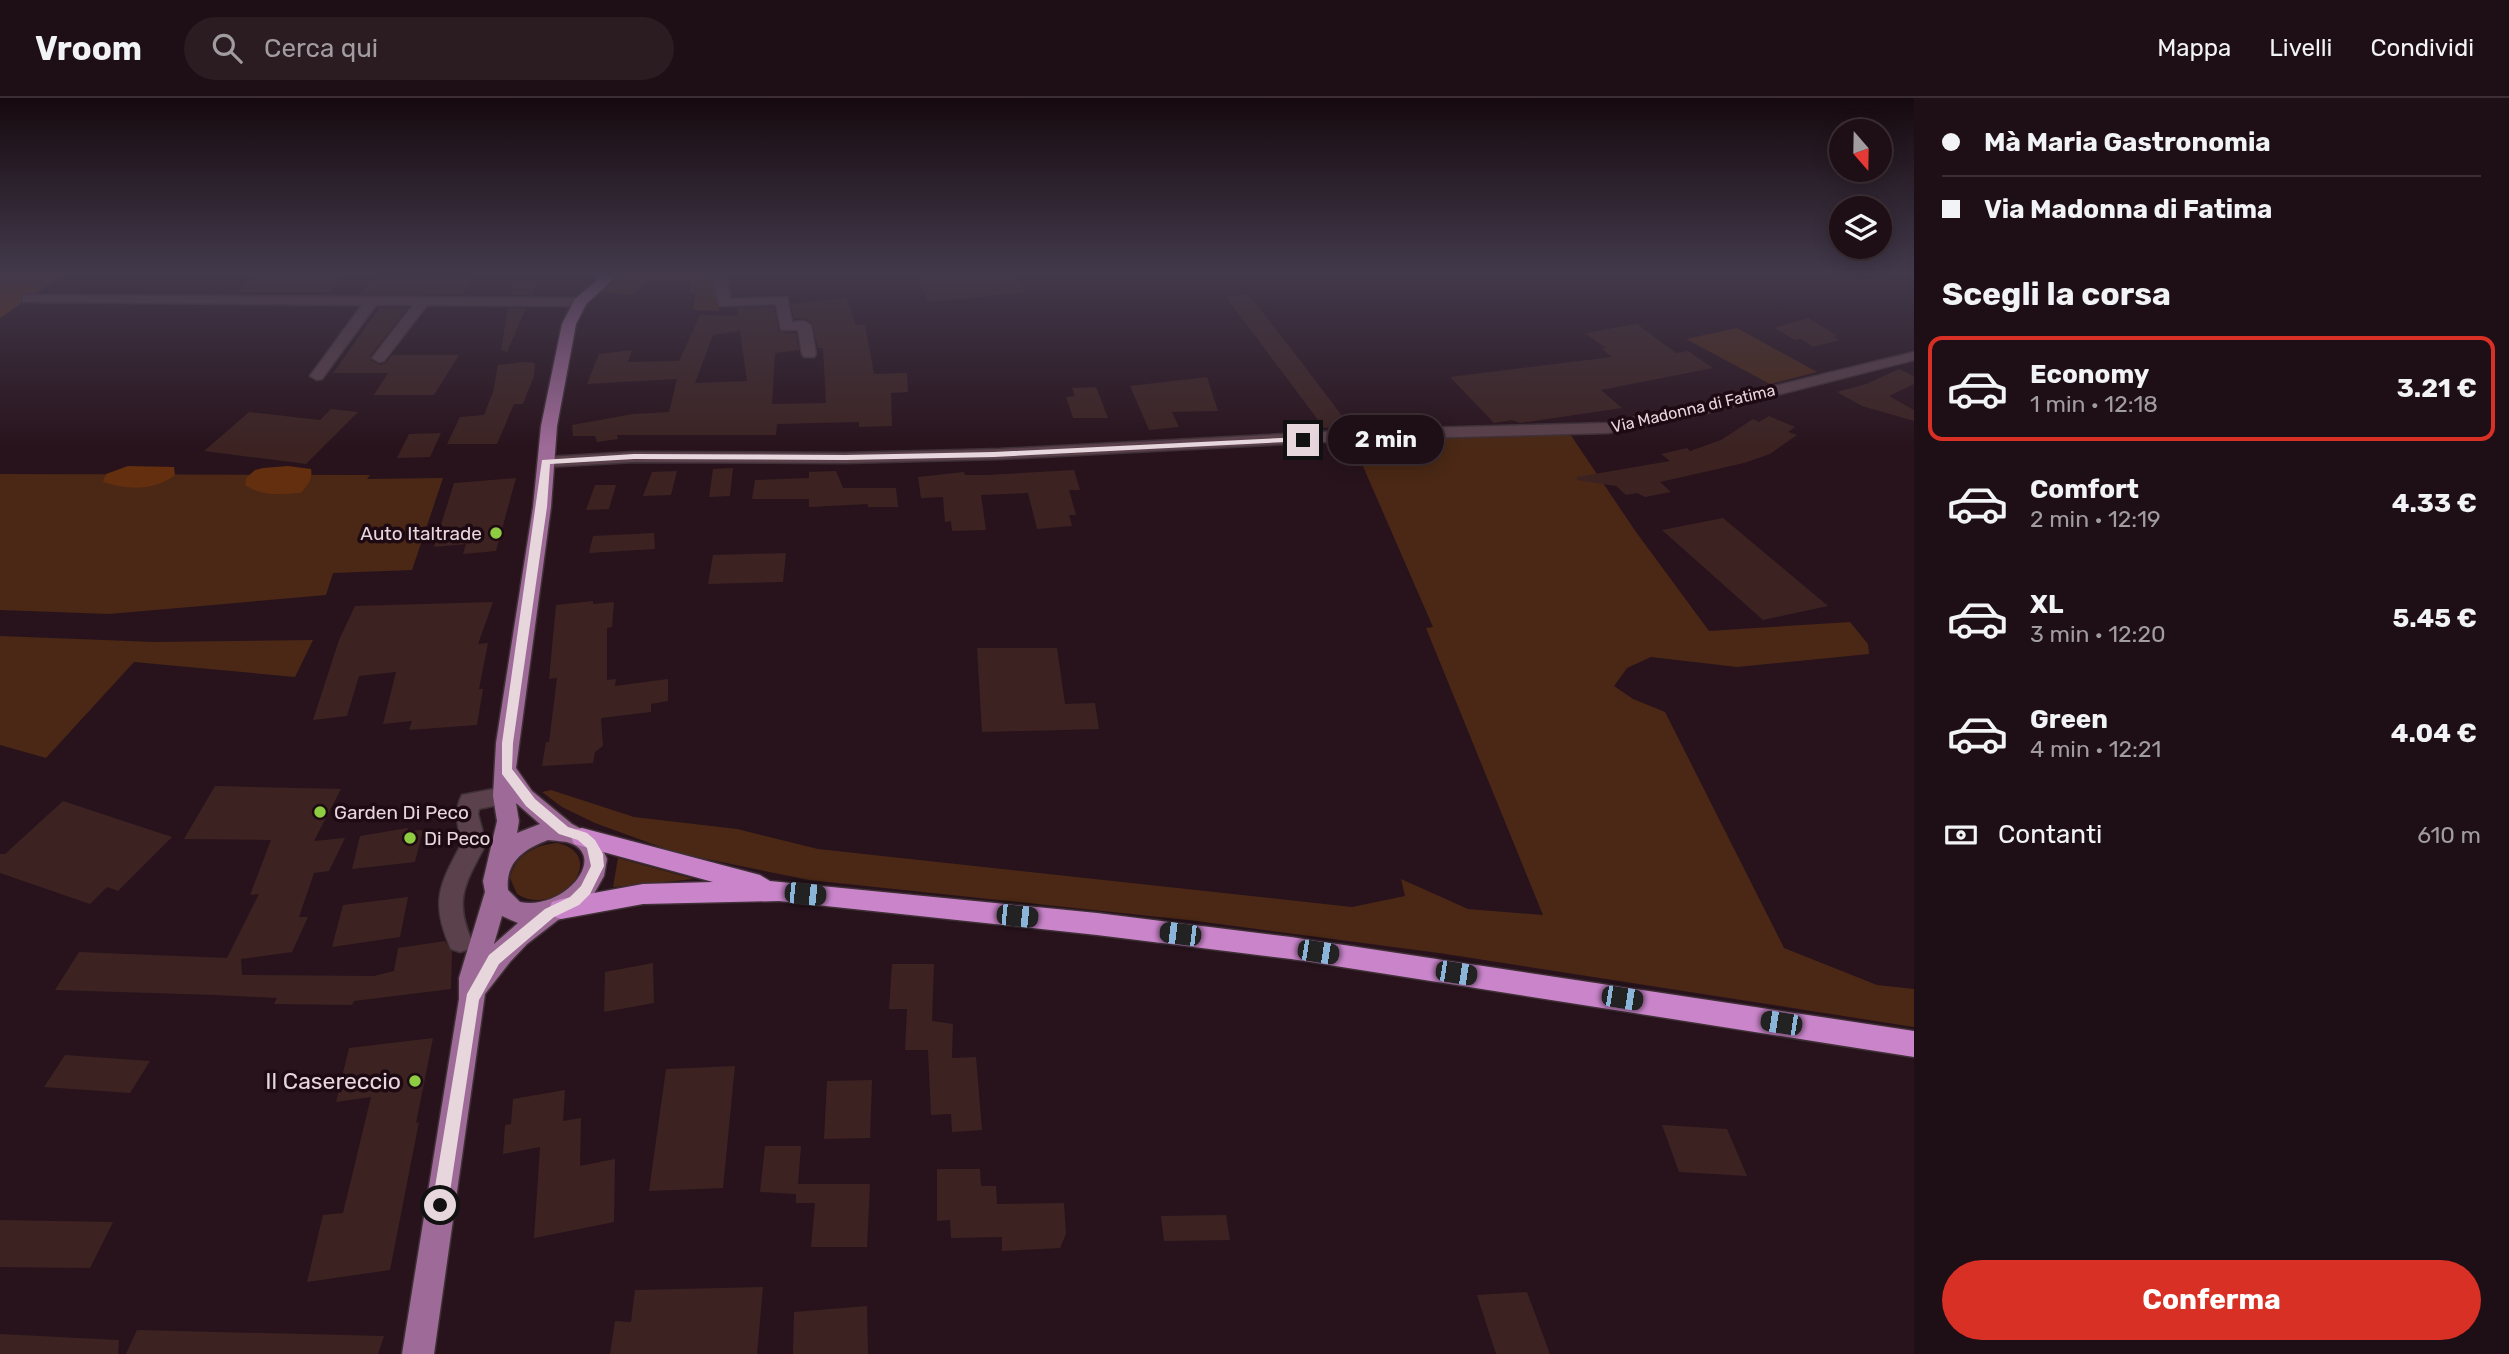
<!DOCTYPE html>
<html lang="it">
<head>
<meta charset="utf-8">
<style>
  body { margin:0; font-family:Rubik,sans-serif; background:#2b1c22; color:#f1f3f6; height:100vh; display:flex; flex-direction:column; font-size:26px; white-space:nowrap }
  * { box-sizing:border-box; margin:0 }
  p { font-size:23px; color:#a19ca0 }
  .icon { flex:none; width:38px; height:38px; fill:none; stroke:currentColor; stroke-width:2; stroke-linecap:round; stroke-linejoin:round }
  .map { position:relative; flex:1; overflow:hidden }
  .sheet { display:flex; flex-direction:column; background:#1e0e15; width:595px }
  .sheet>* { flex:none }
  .guide { display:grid; align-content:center; height:154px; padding:0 28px; background:#1e0e15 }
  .needle { width:46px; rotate:160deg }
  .tools { position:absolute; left:1829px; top:21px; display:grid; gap:14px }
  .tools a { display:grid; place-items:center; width:63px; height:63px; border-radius:50%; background:#1e0e15; box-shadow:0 4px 18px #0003,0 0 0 2px #3c2e34; font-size:35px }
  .end { position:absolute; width:32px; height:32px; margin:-16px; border:9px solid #e7d7dc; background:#111; box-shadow:0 0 0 4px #111 }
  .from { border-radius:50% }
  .bubble { position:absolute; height:49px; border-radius:24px; background:#1e0e15; box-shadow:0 4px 18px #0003,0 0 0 2px #3c2e34; font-size:23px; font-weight:700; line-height:49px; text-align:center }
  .car { position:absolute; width:21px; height:42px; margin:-21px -10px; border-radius:9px; box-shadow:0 0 5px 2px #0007; background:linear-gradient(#222 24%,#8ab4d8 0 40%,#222 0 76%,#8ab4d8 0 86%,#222 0) }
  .guide b { display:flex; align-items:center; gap:24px; height:66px; font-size:26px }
  .guide b+b { border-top:2px solid #3c2e34 }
  .guide i { width:18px; height:18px; background:#f1f3f6 }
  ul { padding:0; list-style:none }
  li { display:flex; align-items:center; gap:21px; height:105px; margin:0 14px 10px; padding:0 14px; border:4px solid transparent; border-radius:14px }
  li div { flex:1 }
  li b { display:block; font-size:26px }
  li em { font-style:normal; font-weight:700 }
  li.current { border-color:#d93025 }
  li>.icon { width:63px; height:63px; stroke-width:1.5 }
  h2 { padding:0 28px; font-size:32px; line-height:84px }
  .pay { display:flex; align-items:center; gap:18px; height:77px; padding:0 28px; font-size:26px }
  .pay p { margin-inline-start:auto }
  .cta { display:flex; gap:14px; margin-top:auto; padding:14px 28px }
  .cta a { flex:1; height:80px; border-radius:42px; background:#d93025; color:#fff; font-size:28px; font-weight:700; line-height:80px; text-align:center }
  header { display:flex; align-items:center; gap:42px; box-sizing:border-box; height:98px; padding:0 35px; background:#1e0e15; border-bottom:2px solid #3c2e34 }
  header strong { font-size:33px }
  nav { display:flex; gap:38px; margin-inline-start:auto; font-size:24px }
  .search { width:490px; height:63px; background:#2b1c22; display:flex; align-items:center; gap:18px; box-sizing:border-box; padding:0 24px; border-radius:38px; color:#a19ca0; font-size:26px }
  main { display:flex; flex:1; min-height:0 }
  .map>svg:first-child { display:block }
</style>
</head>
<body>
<header>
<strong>Vroom</strong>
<div class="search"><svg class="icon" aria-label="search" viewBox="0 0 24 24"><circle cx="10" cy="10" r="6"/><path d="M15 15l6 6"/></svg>Cerca qui</div>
<nav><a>Mappa</a><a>Livelli</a><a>Condividi</a></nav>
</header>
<main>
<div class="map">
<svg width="1914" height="1256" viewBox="0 0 1914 1256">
  <rect width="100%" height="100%" fill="#28131c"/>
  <path fill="#4a2815" d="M626 175H717L719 213 693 212 696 195H690V183H649L632 197 601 194Z
    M1737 230 1817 274 1770 286 1686 241Z
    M1570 336 1636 434 1709 533 1850 524 1868 546 1869 556 1737 569 1651 559 1627 570 1614 588 1633 601 1665 614 1784 850 1877 887 1914 891V929L1439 855 1197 823 809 782 677 755 595 725 562 709 542 694 551 692 634 719 737 731 818 751 1352 809 1405 798 1401 781 1468 811 1543 817 1426 530 1433 529 1352 343Z
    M0 376 370 377 367 381 443 380 412 472 333 475 326 497 109 516 0 512Z
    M0 538 155 544 313 542 295 579 134 564 46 660 0 647Z
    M557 745C611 757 559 822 517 796L510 780C515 757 535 747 557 745Z
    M618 760 694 781 613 789Z"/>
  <path fill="#632f0f" d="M0 175H66L0 220Z
    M128 368 174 369 175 377C154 393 128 392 103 384L106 376Z
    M288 368 311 371C313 381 308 387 301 395 282 396 262 399 245 387L246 380 255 372 263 370Z"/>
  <path fill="#3c2322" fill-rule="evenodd" d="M255 175H345L329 194H237Z
    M916 175H1015L1025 194 928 204Z
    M373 180H473L463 196H360Z
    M513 185H537L532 197H511Z
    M1248 196 1299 261 1349 327 1324 330 1226 199Z
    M846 200 856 227H865L874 276 907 275 908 294 891 295 892 328 859 329V324L777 326 776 337H617L618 341 597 344 595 338H573L572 327 633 316 669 314 677 281 587 286 599 256 632 252 628 264 679 263 700 217 738 218 737 210 774 209 779 234 796 235 799 252 775 255 772 306 826 305 823 250H818L812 225 804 220 794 221 791 206ZM740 233 747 283 695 285 713 237Z
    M379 210H408L370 258 371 262 380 267 386 265 392 257H459L434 297H374L388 275H333Z
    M508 210H526L507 254 501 252Z
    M1808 220 1838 238 1834 239 1840 242 1813 249 1801 241 1795 242 1774 230Z
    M1637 226 1676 255 1688 253 1713 270 1601 292 1622 310 1520 325 1512 322 1494 325 1450 279 1612 259 1602 251 1606 250 1585 235Z
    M525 264 535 265 534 278 523 306H514L497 346H447L460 319 484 317 493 294 498 267Z
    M1899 271 1914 278V286L1889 298 1914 312V323L1862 308 1837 294 1866 286Z
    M1207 279 1218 313 1172 314 1179 329 1149 332 1130 288Z
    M1096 289 1108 320H1073L1066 299 1075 298 1072 290Z
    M331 311 358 314 306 366 204 353 249 314 320 322Z
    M1769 318 1795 329 1788 334 1797 337 1770 356 1744 365 1660 384 1671 394 1645 399 1637 395 1626 397 1616 388 1577 382V379L1670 363 1661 356 1687 350 1690 353 1721 342 1753 321 1759 324Z
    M441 335 430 359 397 360 409 336Z
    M733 370 730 398 709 399 713 371Z
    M1074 372 1080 392H1069L1076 417H1069L1072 428 1037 431 1028 395 981 397 986 432 952 433 951 423 945 424 943 399 921 400 918 379 964 374 965 377H987Z
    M677 373 671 397 643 398 652 374Z
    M836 373 843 390H896L898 409H868V406L809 409V401H752L755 382 809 380V374Z
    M516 380 496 453 463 456 466 446 434 449 454 385Z
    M595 387H616L609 411 586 412Z
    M1723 420 1828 508 1763 522 1662 432Z
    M654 435 655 451 589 455 593 438Z
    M786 455 783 484 708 486 713 457Z
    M593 503V506L614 504 612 529 607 530V582L616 581 615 588 668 581V603L651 606V614L601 620 603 648 595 654 593 665 542 668 546 644H549L557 580 549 581 556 507Z
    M493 504 478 546 488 545 479 591H483L477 627 409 632 412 623 383 626 396 574 359 578 347 618 313 622 339 542 355 508Z
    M977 550H1057L1065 606 1095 605 1099 631 982 634Z
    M215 688 341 691 314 743 345 740 329 773 314 775 299 819H308L292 854 241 861 242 877 374 878 394 873 398 850 445 843 452 854 451 891 354 903 352 907 274 906 277 900 216 897 55 892 79 854 227 860 259 796 250 797 271 742 184 741Z
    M63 703 172 739 118 793 107 789 90 806 0 775V756H5Z
    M408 730 407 733 423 732 415 764 352 771 360 738Z
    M408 799 400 839 332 849 343 807Z
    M653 865 654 905 604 914 605 874Z
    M892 866H934L932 923 953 926 952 960 976 959 982 1032 952 1034 951 1016 931 1017 928 952H905L907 911H889Z
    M433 940 416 1025 419 1024 390 1172 307 1184 323 1117 343 1115 371 999 336 1004 349 950Z
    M65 957 150 963 130 995 44 989Z
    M735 968 723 1090 649 1093 666 971Z
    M872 982 870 1040 824 1041 827 983Z
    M565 992 563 1023 581 1020 580 1068 615 1061 614 1124 534 1140 540 1049 503 1056 505 1027 511 1026 513 1001Z
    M1662 1027 1727 1031 1747 1078 1679 1074Z
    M765 1048H801L798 1086H870L867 1149H811L815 1105H796V1096L760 1094Z
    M937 1071H980L981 1088H996L997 1106 1064 1105 1066 1136 1060 1150 1002 1153V1139L951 1140 950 1122 937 1123Z
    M1226 1117 1230 1142 1164 1143 1161 1118Z
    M0 1122 113 1124 90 1170 0 1169Z
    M763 1189 757 1256H610L615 1223 631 1224 635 1192Z
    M1527 1194 1550 1256H1496L1477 1197Z
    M867 1208 868 1256H793L794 1214Z
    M137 1232 384 1238 378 1256H126Z
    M0 1236 119 1242 118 1256H0Z"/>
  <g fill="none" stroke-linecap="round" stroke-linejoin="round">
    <defs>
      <path id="minor" d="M713 175H727L730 201 787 199 792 224 804 223 811 227 816 256 814 259H804L802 256 798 232H781L776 206 719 208Z
        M28 197 580 200 587 204 580 208 427 207 384 263 379 264 372 260 413 207H376L322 281 317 282 310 278 362 207 23 204V198Z
        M1914 254V262L1702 316 1608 335 1379 341 1000 361 845 365 634 364 546 369 538 364 546 359 634 354 845 355 1000 351 1379 331 1608 325 1702 306Z
        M504 689 512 692 515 698 512 704 479 711 478 716 486 746C466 784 453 801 472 843L469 851 460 854 451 851C430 805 439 787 462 745 458 728 453 714 462 697Z"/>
      <path id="major" d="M606 175H620L586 206 576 226 557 328 551 409 516 670 532 693 572 726 598 740 607 761 604 778 591 801 575 815 558 822 527 846 510 864 485 896 434 1256H402L459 901V880L485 794 483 783 497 723 493 698 496 645 533 409 541 328 562 226 575 201ZM516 705 540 726 517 735 519 723ZM548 742C555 743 564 743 570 745 608 759 564 813 520 804L508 792C505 764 524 751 548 742ZM502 818 518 825 494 846Z"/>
      <path id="highway" d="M582 730 760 777 770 783 1097 815 1291 839 1914 933V959L1291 861 1097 837 779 803 643 806 561 821 552 818 549 811 552 804 561 801 643 786 713 784 574 746 571 739 574 732Z"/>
    </defs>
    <use href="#minor" stroke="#3f3036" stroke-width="3"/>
    <use href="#major" stroke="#3f3036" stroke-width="3"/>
    <use href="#highway" stroke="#3f3036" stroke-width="3"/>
    <use href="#minor" fill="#5b414b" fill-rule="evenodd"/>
    <use href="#major" fill="#9e6a97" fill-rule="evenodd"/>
    <use href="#highway" fill="#ca85ca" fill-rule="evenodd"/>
  </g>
  <linearGradient id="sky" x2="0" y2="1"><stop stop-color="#160a0f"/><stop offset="0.5" stop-color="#42394b"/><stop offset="1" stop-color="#42394b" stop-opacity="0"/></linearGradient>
  <rect width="1914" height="350" fill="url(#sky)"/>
  <path fill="#e7d7dc" d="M1303 339 1306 343 994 359 845 362 634 361 550 366 547 409 513 645 512 671 535 701 568 729 587 735 595 742 603 756 604 768 590 796 579 807 554 819 499 866 479 902 448 1107 445 1113 440 1115 434 1113 432 1107 467 896 489 857 545 811 570 799 581 788 591 768 587 750 578 742 559 736 526 708 502 676V645L542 362 634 356 845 357 994 354Z"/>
  <g fill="#8ecd42" stroke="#1e0a13" stroke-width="2.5">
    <circle cx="496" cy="435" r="7"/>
    <circle cx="320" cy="714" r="7"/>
    <circle cx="410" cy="740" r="7"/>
    <circle cx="415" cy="983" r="7"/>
  </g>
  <g text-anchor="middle" stroke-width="7" stroke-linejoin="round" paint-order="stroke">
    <g font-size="16" fill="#e7d7dc" stroke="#1e0a13">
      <text transform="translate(1693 310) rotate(-13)" y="6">Via Madonna di Fatima</text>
    </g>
    <g font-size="19" fill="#e7d7dc" stroke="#1e0a13" text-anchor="start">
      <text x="482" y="442" text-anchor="end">Auto Italtrade</text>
      <text x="334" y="721">Garden Di Peco</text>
      <text x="424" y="747">Di Peco</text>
    </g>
    <g font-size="23" fill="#e7d7dc" stroke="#1e0a13" text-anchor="end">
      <text x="401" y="991">Il Casereccio</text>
    </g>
  </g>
</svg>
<div class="tools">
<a><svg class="needle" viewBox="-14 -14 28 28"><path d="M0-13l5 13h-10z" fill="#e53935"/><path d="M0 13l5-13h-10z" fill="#a19ca0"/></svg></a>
<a><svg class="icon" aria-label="layers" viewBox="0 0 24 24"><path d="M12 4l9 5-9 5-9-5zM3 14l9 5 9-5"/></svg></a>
</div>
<i class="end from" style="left:440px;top:1107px"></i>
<i class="end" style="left:1303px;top:342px"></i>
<div class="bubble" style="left:1328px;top:317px;width:116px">2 min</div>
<i class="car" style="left:805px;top:796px;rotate:96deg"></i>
<i class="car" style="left:1017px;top:818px;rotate:96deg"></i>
<i class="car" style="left:1180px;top:836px;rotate:277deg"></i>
<i class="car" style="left:1318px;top:854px;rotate:99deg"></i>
<i class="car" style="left:1456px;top:875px;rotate:99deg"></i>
<i class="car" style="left:1622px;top:900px;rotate:99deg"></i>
<i class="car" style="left:1781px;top:925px;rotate:279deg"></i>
</div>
<section class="sheet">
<div class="guide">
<b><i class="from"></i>Mà Maria Gastronomia</b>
<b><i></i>Via Madonna di Fatima</b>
</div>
<h2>Scegli la corsa</h2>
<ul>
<li class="current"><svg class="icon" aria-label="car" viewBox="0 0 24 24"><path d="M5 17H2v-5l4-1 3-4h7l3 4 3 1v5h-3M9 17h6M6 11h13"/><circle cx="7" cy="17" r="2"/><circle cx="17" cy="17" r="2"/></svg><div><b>Economy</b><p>1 min · 12:18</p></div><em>3.21 €</em></li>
<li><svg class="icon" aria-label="car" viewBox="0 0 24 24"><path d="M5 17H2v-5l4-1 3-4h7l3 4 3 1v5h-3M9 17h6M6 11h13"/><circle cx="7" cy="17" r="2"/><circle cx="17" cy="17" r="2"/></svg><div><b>Comfort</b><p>2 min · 12:19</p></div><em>4.33 €</em></li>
<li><svg class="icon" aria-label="car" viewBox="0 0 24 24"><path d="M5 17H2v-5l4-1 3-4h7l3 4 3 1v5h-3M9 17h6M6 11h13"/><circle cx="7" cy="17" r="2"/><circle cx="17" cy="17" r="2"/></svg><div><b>XL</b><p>3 min · 12:20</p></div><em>5.45 €</em></li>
<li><svg class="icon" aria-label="car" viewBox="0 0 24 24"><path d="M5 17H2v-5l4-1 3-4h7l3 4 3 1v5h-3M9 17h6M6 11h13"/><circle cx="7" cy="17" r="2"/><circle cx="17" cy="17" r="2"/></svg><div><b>Green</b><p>4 min · 12:21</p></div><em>4.04 €</em></li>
</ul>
<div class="pay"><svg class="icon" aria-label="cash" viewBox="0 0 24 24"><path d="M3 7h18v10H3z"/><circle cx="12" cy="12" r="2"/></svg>Contanti<p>610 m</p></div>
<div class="cta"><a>Conferma</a></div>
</section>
</main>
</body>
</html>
